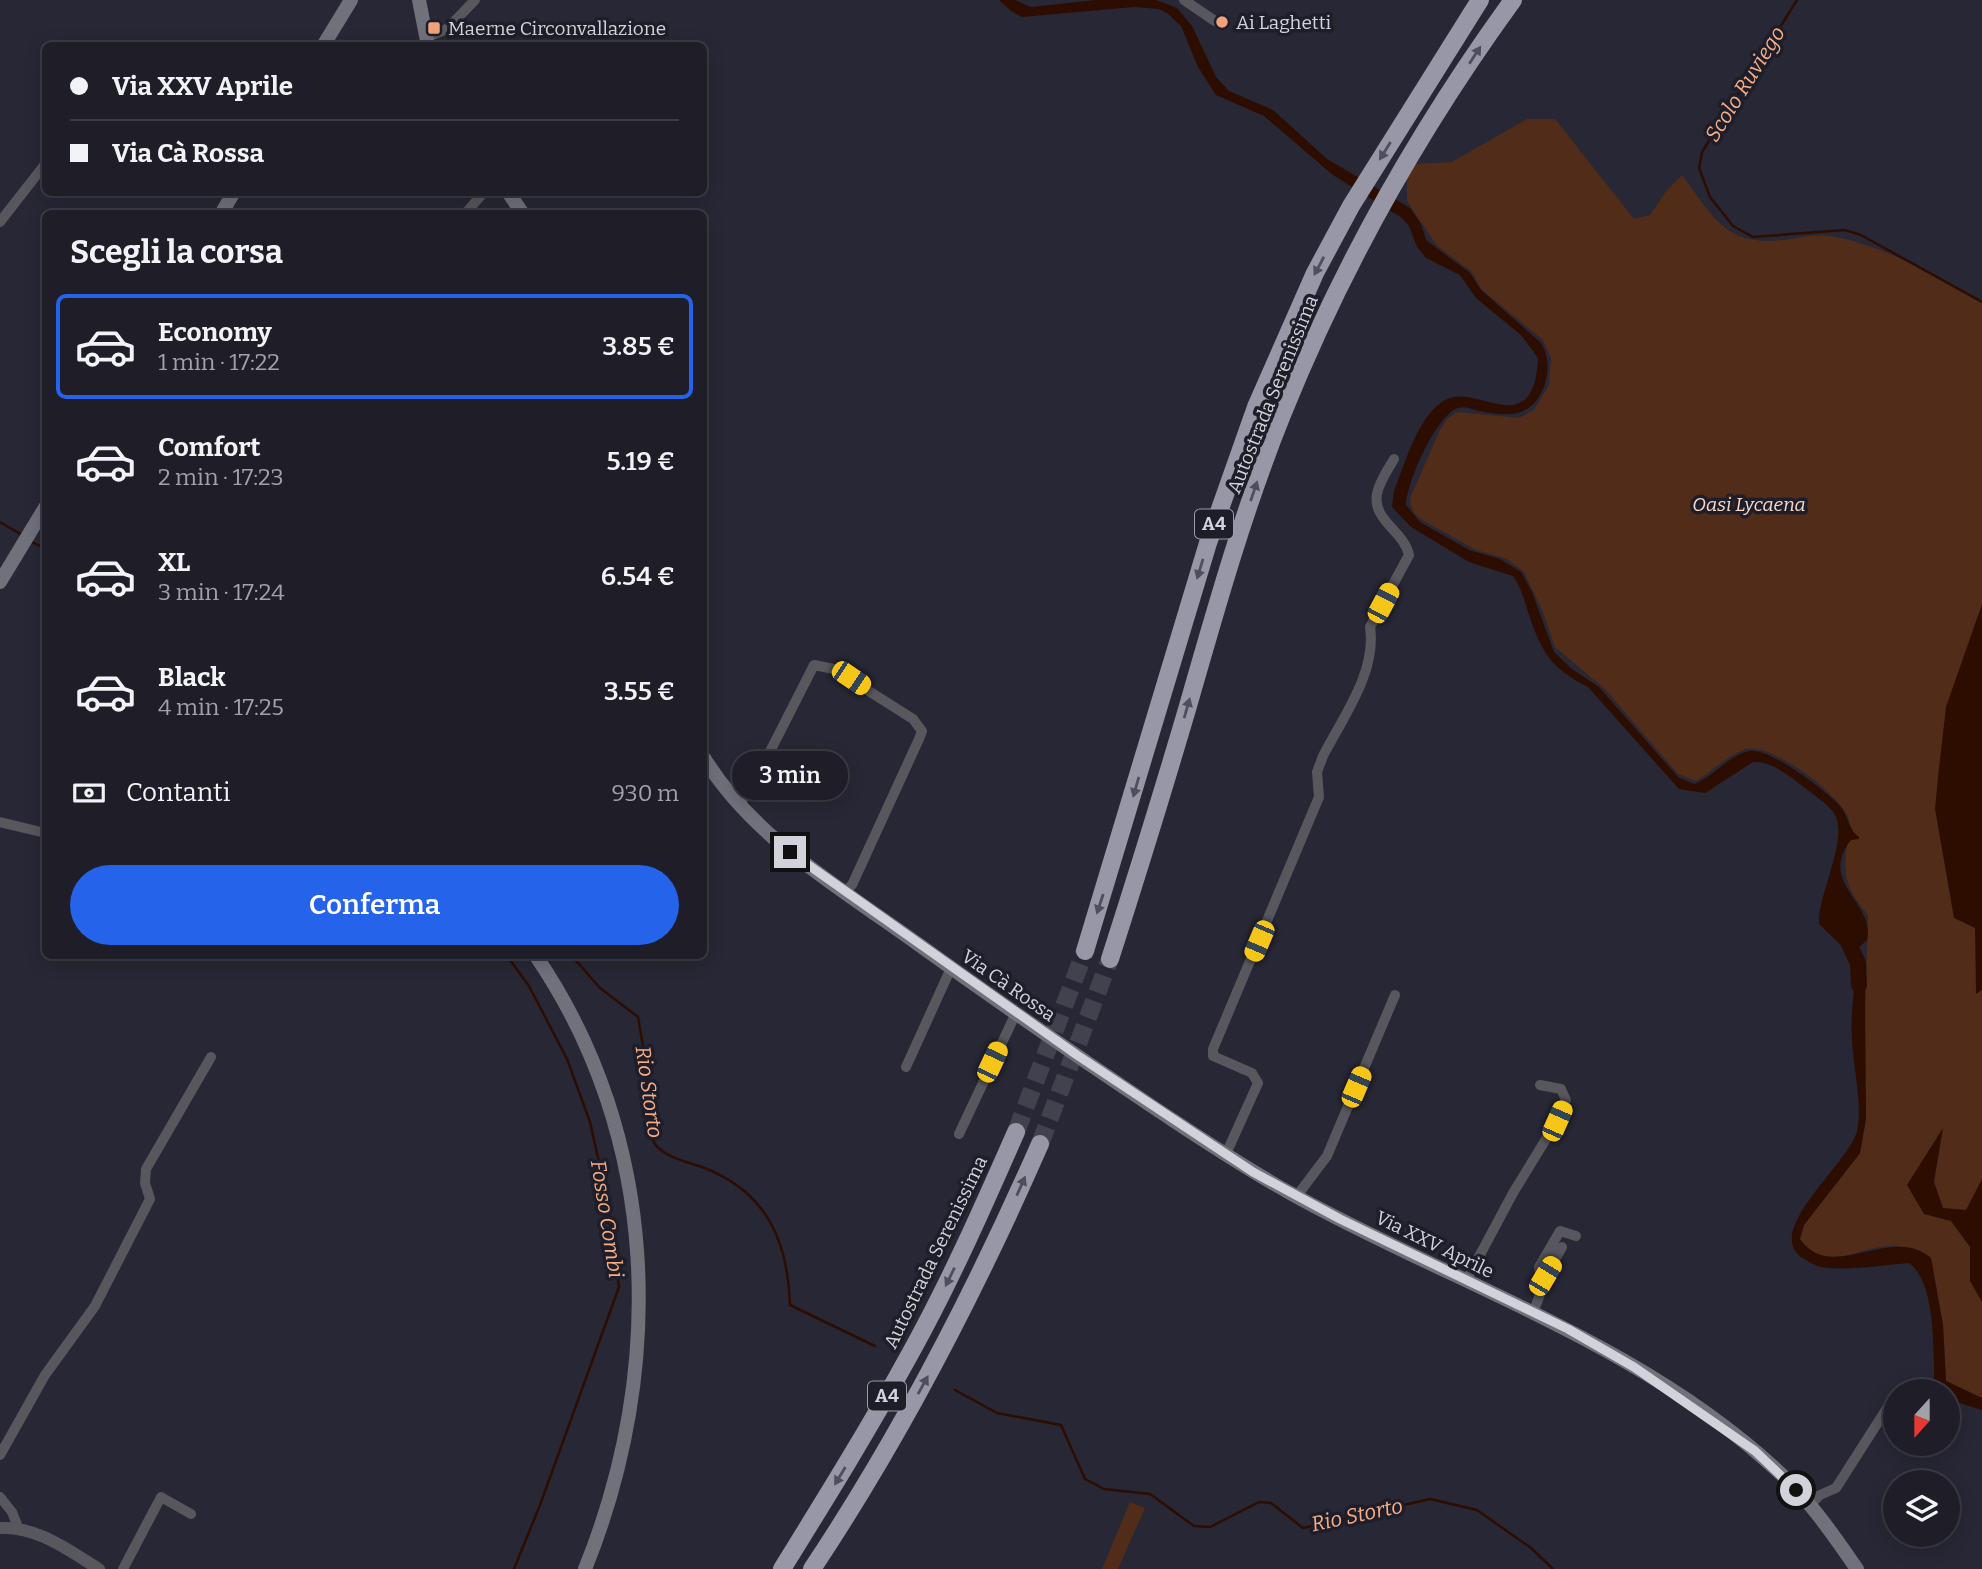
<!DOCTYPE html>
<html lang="it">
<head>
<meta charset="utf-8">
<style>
  body { margin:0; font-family:Bitter,serif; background:#262630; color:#f1f3f6; height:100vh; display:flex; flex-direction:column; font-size:26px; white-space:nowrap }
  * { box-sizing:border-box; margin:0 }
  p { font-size:23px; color:#a1a2a8 }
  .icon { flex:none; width:38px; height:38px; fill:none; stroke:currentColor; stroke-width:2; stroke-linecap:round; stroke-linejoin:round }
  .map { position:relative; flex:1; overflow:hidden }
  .sheet { position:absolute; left:42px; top:210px; width:665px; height:749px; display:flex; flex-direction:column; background:#1e1d28; border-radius:10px; box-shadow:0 4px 18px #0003,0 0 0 2px #3c3b45 }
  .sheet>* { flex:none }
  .banner { position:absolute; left:42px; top:42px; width:665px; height:154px; border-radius:10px; box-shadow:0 4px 18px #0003,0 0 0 2px #3c3b45; display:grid; align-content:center; height:154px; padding:0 28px; background:#1e1d28 }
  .needle { width:46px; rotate:201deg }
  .controls { position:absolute; left:1883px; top:1379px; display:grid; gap:14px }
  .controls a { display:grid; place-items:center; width:77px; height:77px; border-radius:50%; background:#1e1d28; box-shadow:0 4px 18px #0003,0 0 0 2px #3c3b45; font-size:35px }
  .end { position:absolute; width:32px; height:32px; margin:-16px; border:9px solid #d2d2db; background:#111; box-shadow:0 0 0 4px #111 }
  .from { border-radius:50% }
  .bubble { position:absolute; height:49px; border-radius:24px; background:#1e1d28; box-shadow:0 4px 18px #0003,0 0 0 2px #3c3b45; font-size:23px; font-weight:600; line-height:49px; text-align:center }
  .car { position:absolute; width:21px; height:42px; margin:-21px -10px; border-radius:9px; box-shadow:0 0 5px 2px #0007; background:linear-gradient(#f5c518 24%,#345 0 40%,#f5c518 0 76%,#345 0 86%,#f5c518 0) }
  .banner b { display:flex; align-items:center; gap:24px; height:66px; font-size:26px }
  .banner b+b { border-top:2px solid #3c3b45 }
  .banner i { width:18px; height:18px; background:#f1f3f6 }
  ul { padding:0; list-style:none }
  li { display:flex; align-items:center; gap:21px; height:105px; margin:0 14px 10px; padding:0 14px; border:4px solid transparent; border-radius:10px }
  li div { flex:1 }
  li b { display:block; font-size:26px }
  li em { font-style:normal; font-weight:600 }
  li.active { border-color:#2563eb }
  li>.icon { width:63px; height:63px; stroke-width:1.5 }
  h2 { padding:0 28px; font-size:32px; line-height:84px }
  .pay { display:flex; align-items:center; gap:18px; height:77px; padding:0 28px; font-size:26px }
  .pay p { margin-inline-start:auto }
  .cta { display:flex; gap:14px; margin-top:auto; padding:14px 28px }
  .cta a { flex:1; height:80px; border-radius:42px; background:#2563eb; color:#fff; font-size:28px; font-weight:600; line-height:80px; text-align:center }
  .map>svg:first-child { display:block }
</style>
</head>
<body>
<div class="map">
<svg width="1982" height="1569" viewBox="0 0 1982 1569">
  <rect width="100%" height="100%" fill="#282735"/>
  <path fill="#512d19" d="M1527 119H1555L1634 219 1650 215 1667 190 1682 175C1712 215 1725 247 1782 240 1796 239 1815 233 1830 236 1884 245 1935 275 1982 302V1398L1946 1381 1943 1325 1931 1258C1920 1254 1905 1246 1893 1246 1859 1245 1826 1276 1800 1239L1804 1225 1860 1153 1866 1119 1864 1058 1868 915C1848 891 1842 878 1847 846 1848 838 1851 828 1849 820 1843 796 1771 742 1746 749 1730 754 1711 772 1696 781L1678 774 1605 689 1555 647 1543 612 1524 572 1507 559 1476 550 1424 521C1414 515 1411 509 1410 498L1440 430 1448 418 1458 412 1519 418 1534 410 1549 385 1551 358 1543 340 1482 290 1471 271 1437 246 1407 201V177L1414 164 1452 162Z
    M1130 1502 1145 1508 1118 1569H1102Z"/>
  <path fill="#2d0d00" d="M999 0H1015L1031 7 1096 0H1156L1177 8 1192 26 1216 77 1229 91 1273 110 1327 159 1410 208 1421 224 1426 240 1470 273 1481 290 1541 343C1549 356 1549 370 1545 384 1533 418 1509 417 1479 411 1472 409 1464 406 1458 408 1436 415 1406 484 1406 505L1420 522 1469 550 1500 559 1521 572 1532 592 1554 652 1572 669 1599 687 1678 777 1694 784C1713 777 1729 755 1749 751 1771 748 1825 790 1840 806 1848 815 1849 831 1859 837V839L1851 840C1817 883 1876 903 1867 940L1859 947 1847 951 1819 924C1817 896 1850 838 1834 813 1826 802 1811 793 1801 785 1788 775 1771 761 1753 762L1705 793 1679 789 1588 687C1550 668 1541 651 1528 612 1524 599 1521 587 1513 576L1469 562 1411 527 1392 507 1394 491C1405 464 1419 412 1447 399 1478 384 1534 443 1538 358L1522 336 1476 298 1460 275 1426 258 1417 247 1409 226 1402 218 1333 175 1264 116 1216 95 1198 67 1181 26 1167 13 1159 9 1134 7 1022 17 1011 11Z
    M1982 604V990L1976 994 1975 928 1954 918 1935 809 1938 777 1946 707Z
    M1861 962 1865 989 1866 1119 1860 1153 1804 1225 1800 1239C1832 1285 1891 1223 1931 1258L1943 1325 1946 1381 1982 1398V1410L1950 1400 1948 1391 1935 1390C1932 1356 1938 1284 1909 1263 1883 1265 1855 1270 1829 1268 1820 1268 1812 1264 1804 1259 1760 1233 1849 1164 1857 1131 1863 1107 1853 1066 1852 1040 1850 1015 1855 990 1855 966Z
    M1943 1128 1934 1182 1943 1208 1966 1210 1982 1179V1302L1970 1281V1247L1951 1221 1924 1214 1907 1185Z"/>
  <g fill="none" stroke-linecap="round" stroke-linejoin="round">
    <path stroke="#2d0d00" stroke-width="2.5" d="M1797 0 1702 152 1699 168 1710 197 1733 226 1753 237 1845 230 1861 235 1982 302
      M0 522 22 535
      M30 541 46 549
      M507 956 529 986 567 1059 590 1122 605 1189 619 1287 540 1505 514 1569
      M572 956 600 988 638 1017C644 1051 650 1084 651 1118 651 1126 650 1137 655 1144 664 1157 687 1162 702 1167 766 1191 788 1240 790 1305L875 1346
      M955 1390 997 1413 1061 1425 1085 1479 1104 1489 1150 1494 1194 1526 1210 1527 1259 1502 1271 1503 1303 1528 1430 1499 1477 1510 1531 1548 1553 1569"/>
    <path stroke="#2d0d00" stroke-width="16" d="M1843 931 1858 963 1859 985"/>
    <path stroke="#42414e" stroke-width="18" stroke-dasharray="18 9" stroke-linecap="butt" d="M1016 1132 1085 951
      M1040 1144 1110 959"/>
    <path stroke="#58575e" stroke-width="10" d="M1184 0 1215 21
      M427 37 447 29 475 0
      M465 214 484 192
      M0 222 46 163
      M739 805 755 781 814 665 834 669 913 719 922 731 919 739 852 885 844 892
      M0 822 41 832 46 830
      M906 1067 951 968
      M959 1134 1016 1013
      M1226 1154 1258 1083 1252 1073 1213 1056V1049L1319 797 1317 772 1323 756C1343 717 1377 672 1370 627L1409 555C1404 531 1372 520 1377 494 1379 482 1388 469 1394 459
      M1296 1197 1327 1156 1395 995
      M1466 1281 1513 1193 1557 1121 1566 1100 1561 1089 1540 1085
      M1542 1283 1562 1247
      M1533 1313 1542 1289 1539 1267 1560 1231 1576 1236
      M0 1455 45 1375 95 1306 150 1199 145 1183 146 1169 211 1057
      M0 1497 12 1512 18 1527
      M1810 1505 1820 1495 1836 1488 1889 1405
      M123 1569 161 1497 191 1514"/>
    <path stroke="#58575e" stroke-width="12" d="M0 1528C37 1526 68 1550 99 1569"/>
    <path stroke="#71717c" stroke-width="14" d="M419 0 428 46
      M323 46 351 0
      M508 192 523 214
      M221 214 234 192
      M0 582 46 506
      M704 758C754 839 842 889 918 944 997 1001 1078 1057 1159 1111 1203 1140 1246 1169 1292 1194 1456 1285 1642 1343 1781 1474 1811 1502 1834 1536 1857 1569
      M536 956C660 1138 666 1369 585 1569"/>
    <path stroke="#9797a8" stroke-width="18" d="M1085 951 1208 543 1256 407 1315 273 1351 206 1480 0
      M1110 959C1137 875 1163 791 1188 706 1216 608 1244 509 1282 415 1341 268 1420 128 1513 0
      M782 1569C826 1498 870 1427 910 1354 950 1282 983 1207 1016 1132
      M812 1569C902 1434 975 1292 1040 1144"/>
  </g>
  <defs><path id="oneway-solid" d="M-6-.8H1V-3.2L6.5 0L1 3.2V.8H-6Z" transform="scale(1.75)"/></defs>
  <g fill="#4e4e5d">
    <use href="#oneway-solid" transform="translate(1475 55) rotate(-57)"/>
    <use href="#oneway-solid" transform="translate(1385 151) rotate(122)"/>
    <use href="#oneway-solid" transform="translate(1319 266) rotate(118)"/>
    <use href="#oneway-solid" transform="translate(1254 491) rotate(-71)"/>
    <use href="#oneway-solid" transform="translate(1200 569) rotate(107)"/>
    <use href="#oneway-solid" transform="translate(1187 708) rotate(-74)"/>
    <use href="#oneway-solid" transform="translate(1136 787) rotate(106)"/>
    <use href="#oneway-solid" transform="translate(1100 904) rotate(108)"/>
    <use href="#oneway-solid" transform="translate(1021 1186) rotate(-66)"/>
    <use href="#oneway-solid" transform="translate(950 1277) rotate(116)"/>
    <use href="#oneway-solid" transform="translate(923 1385) rotate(-61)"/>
    <use href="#oneway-solid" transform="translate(840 1476) rotate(121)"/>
  </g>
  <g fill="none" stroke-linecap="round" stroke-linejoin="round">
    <path stroke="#d2d2db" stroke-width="9" d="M790 852 1077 1055 1253 1172 1340 1219 1568 1329 1634 1367 1755 1451 1796 1490"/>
  </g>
  <g fill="#f0a279" stroke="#1e1e2b" stroke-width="2.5">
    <circle cx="1222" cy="22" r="7"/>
    <rect x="427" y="21" width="14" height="14" rx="3.5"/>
  </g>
  <g text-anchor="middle" stroke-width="7" stroke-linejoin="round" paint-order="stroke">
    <g fill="#1e1e2b" stroke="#9c9ca6" stroke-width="2">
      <rect x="1195" y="509.5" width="38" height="29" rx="5"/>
      <rect x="868" y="1381.5" width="38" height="29" rx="5"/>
    </g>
    <g font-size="18" font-weight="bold" fill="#d2d2db">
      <text x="1214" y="530">A4</text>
      <text x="887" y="1402">A4</text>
    </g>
    <g font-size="19" fill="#d2d2db" stroke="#1e1e2b" text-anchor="start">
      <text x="1236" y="29">Ai Laghetti</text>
      <text x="448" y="35">Maerne Circonvallazione</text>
    </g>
    <g font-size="19" fill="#d2d2db" stroke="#1e1e2b">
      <text transform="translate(1272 394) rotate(-68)" y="7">Autostrada Serenissima</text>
      <text transform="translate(1009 985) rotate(35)" y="7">Via Cà Rossa</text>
      <text transform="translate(1435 1244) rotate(26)" y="7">Via XXV Aprile</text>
      <text transform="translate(935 1252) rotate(-64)" y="7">Autostrada Serenissima</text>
    </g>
    <g font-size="19" font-style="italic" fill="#f9d9c9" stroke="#1e1e2b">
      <text x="1749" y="511">Oasi Lycaena</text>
    </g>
    <g font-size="21" font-style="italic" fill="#f7ac84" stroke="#1e1e2b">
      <text transform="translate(1745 84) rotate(-58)" y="7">Scolo Ruviego</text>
      <text transform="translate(649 1092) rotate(82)" y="7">Rio Storto</text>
      <text transform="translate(607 1219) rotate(81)" y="7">Fosso Combi</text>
      <text transform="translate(1357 1515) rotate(-12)" y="7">Rio Storto</text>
    </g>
  </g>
</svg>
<div class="controls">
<a><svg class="needle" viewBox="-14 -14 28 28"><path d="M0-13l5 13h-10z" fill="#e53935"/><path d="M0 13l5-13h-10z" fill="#a1a2a8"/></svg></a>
<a><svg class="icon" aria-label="layers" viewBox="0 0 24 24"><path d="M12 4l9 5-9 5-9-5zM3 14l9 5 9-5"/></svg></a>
</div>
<i class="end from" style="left:1796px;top:1490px"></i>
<i class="end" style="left:790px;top:852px"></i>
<div class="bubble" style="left:732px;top:751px;width:116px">3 min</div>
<i class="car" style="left:1383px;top:603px;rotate:28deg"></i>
<i class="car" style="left:851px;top:678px;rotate:124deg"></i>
<i class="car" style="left:1259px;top:941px;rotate:203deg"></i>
<i class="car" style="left:992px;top:1062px;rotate:25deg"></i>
<i class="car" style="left:1356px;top:1087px;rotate:23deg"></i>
<i class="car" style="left:1557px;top:1121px;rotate:24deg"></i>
<i class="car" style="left:1545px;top:1276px;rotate:31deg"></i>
<div class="banner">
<b><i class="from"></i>Via XXV Aprile</b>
<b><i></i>Via Cà Rossa</b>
</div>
<section class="sheet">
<h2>Scegli la corsa</h2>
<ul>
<li class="active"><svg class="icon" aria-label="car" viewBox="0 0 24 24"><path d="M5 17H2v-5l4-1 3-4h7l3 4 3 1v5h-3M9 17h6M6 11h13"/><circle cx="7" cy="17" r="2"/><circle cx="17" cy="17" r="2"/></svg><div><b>Economy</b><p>1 min · 17:22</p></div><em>3.85 €</em></li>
<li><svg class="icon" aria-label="car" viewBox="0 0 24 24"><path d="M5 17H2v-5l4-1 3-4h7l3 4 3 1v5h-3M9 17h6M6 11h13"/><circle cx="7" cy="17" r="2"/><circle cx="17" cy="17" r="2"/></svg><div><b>Comfort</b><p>2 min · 17:23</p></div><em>5.19 €</em></li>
<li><svg class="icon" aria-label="car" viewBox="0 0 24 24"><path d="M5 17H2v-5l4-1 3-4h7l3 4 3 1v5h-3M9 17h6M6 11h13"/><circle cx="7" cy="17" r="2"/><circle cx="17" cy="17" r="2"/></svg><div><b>XL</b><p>3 min · 17:24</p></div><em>6.54 €</em></li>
<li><svg class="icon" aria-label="car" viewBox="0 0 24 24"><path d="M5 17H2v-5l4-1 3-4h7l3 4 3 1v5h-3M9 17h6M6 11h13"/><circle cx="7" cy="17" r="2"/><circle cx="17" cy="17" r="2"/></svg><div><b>Black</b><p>4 min · 17:25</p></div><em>3.55 €</em></li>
</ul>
<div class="pay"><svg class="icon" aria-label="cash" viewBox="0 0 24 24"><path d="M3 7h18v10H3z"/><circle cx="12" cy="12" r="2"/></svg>Contanti<p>930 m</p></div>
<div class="cta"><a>Conferma</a></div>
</section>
</div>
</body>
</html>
